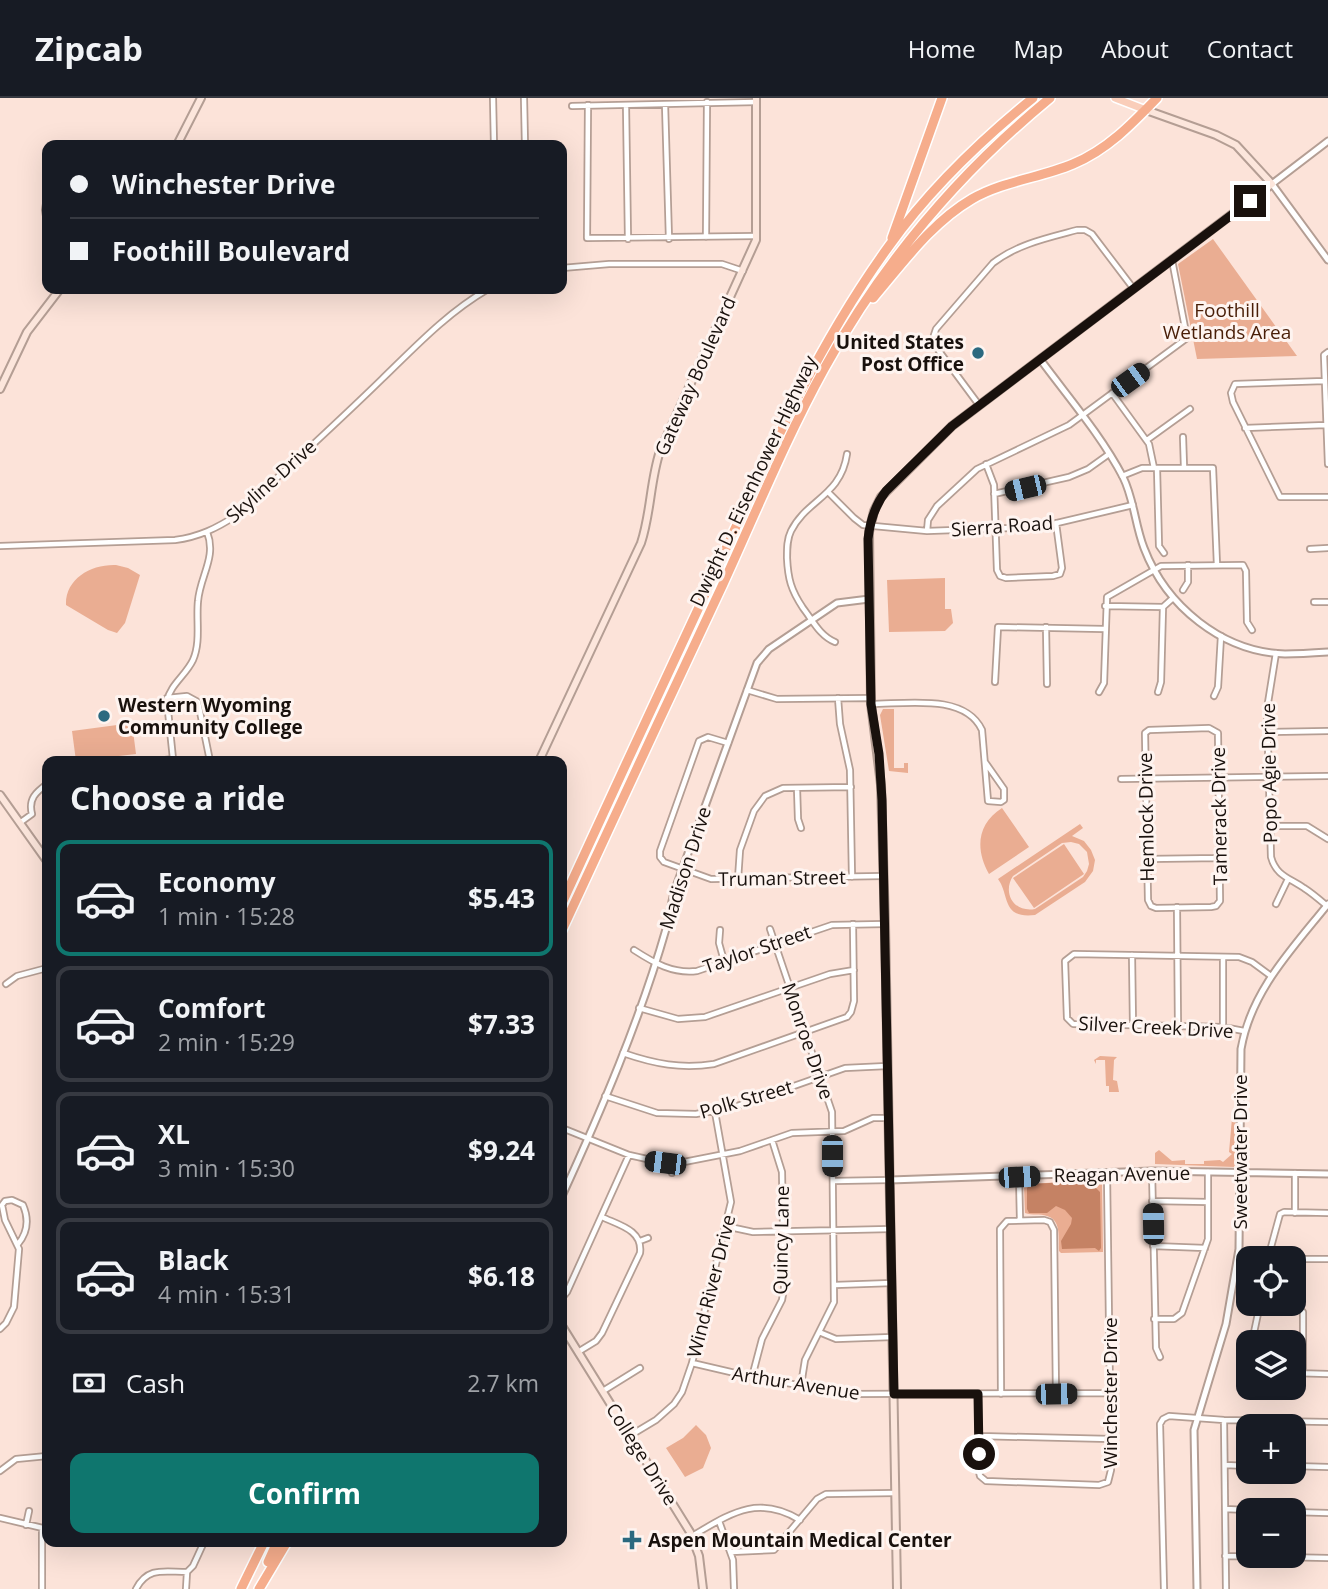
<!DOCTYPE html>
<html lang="en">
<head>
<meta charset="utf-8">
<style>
  body { margin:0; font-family:"Open Sans",sans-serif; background:#20242c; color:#f1f3f6; height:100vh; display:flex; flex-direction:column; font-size:26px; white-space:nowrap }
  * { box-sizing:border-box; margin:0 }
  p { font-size:23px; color:#9ea1a6 }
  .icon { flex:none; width:38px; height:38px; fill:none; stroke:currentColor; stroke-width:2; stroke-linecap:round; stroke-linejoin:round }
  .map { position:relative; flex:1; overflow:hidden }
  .side { position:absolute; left:42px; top:658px; width:525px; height:791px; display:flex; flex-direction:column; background:#171b24; border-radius:14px; box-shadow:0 7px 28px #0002 }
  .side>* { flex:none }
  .hud { position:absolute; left:42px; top:42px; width:525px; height:154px; border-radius:14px; box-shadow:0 7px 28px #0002; display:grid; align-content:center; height:154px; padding:0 28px; background:#171b24 }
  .tools { position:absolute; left:1236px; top:1148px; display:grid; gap:14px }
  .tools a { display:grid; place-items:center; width:70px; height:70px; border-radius:14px; background:#171b24; box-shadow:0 7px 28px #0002; font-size:35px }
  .end { position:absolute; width:32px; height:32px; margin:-16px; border:9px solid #19110d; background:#fff; box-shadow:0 0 0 4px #fff }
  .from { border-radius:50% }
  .car { position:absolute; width:21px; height:42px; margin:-21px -10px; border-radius:9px; box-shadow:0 0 5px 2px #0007; background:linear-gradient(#222 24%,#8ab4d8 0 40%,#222 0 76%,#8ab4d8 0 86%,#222 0) }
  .hud b { display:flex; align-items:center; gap:24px; height:66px; font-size:26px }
  .hud b+b { border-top:2px solid #363941 }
  .hud i { width:18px; height:18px; background:#f1f3f6 }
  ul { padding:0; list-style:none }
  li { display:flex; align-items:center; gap:21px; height:116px; margin:0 14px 10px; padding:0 14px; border:4px solid #363941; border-radius:14px }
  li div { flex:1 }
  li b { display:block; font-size:26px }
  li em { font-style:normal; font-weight:700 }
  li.current { border-color:#0f766e }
  li>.icon { width:63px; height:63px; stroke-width:1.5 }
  h2 { padding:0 28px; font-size:32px; line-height:84px }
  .pay { display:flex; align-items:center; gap:18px; height:77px; padding:0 28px; font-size:26px }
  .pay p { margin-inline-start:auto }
  .button { display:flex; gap:14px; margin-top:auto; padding:14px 28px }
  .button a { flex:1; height:80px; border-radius:14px; background:#0f766e; color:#fff; font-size:28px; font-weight:700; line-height:80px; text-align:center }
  header { display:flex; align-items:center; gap:42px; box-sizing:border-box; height:98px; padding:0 35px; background:#171b24; border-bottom:2px solid #363941 }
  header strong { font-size:33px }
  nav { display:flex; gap:38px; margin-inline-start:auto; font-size:24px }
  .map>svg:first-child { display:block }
</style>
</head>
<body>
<header>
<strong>Zipcab</strong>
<nav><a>Home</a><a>Map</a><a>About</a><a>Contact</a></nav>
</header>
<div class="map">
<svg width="1328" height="1491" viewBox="0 0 1328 1491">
  <rect width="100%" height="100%" fill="#fce3d9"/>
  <path fill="#eaad92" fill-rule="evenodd" d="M1213 141 1297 258 1197 261 1178 166Z
    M116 467 128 470 140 477 125 525 117 535 108 532 66 507C65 481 91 466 116 467Z
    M945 480V511H951L953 525 945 533 889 534 887 482Z
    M883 611H894V670H904V665H908V675L889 673 880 617Z
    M132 625 136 656 76 663 72 633Z
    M1002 710 1029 749 989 776C975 751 977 726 1002 710Z
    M1080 726 1083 730 1072 738 1084 743 1091 752 1095 762 1093 773 1085 784 1035 817C1001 821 1010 797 998 781ZM1071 744 1079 746 1087 754 1089 766 1087 773 1083 779 1035 811C1014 815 1002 795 1013 778L1062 745Z
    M1064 746 1084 776 1034 810 1013 780Z
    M1100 958 1117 959 1114 962 1113 982 1117 983 1119 994H1109V988H1106L1105 962H1096V966L1094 962Z
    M1232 1020 1236 1023V1065L1234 1069 1155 1066V1055L1159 1052 1172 1063 1185 1062V1066H1204V1063L1220 1062 1223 1064 1232 1056 1229 1054Z
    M1098 1082 1102 1084 1103 1154 1061 1155 1059 1153C1058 1141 1062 1122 1047 1118 1040 1115 1032 1118 1025 1115L1024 1089 1028 1086Z
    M696 1327 706 1337 711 1350 703 1370 685 1379 666 1350 683 1340Z"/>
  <path fill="#c58264" d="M1086 1083 1093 1087 1100 1094 1101 1150 1099 1153 1095 1150 1062 1151 1061 1143 1071 1126 1072 1120 1065 1112 1056 1108 1047 1115H1029L1027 1111V1090L1031 1086Z"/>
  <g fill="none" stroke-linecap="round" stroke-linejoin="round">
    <defs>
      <path id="minor" d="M493 0 494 47
        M524 0 525 47
        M665 6 669 141
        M588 7 587 140 756 138
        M626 7 628 141
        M572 8 756 4
        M47 100 45 112 47 124
        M706 139 707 4
        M562 170 609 166H722L743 173
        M1328 254 1324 257 1328 366
        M1325 283 1235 286 1231 295 1233 304 1280 399H1328
        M1112 295 1149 346 1154 370
        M979 307 936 249 933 240 936 231 993 165C1018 146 1047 140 1077 132H1085L1092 136 1133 190
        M1245 330 1326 327
        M1183 339 1184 369
        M1147 342 1190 311
        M986 366 994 387 997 472 1000 478 1006 480 1053 478 1060 476 1062 470 1056 425
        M1157 370 1159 448 1164 455
        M1122 378 1142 370H1213L1217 467
        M828 394 854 420 863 427 927 433 1040 429 1133 407
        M994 396 1069 379 1088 371 1109 356
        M927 433 928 422 937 408 977 371 1069 327 1187 240 1172 162
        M0 448 175 442C199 439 217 430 237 417 286 371 335 327 382 281 416 248 447 215 488 191
        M1310 451 1328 450
        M1183 492 1188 484V467
        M1314 504H1328
        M1105 508 1163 509
        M1046 529 1047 586
        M835 544C820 538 813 523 803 510 791 492 788 481 787 460 787 450 787 441 791 433 806 402 841 398 847 356
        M1276 555 1267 611 1271 759C1276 778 1290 780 1304 790 1312 795 1320 802 1327 808
        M995 584 998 529 1104 531
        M747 592 777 601 870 600
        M1099 594 1104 585 1107 499 1161 468 1243 467 1246 473 1247 524 1252 532
        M1158 594 1161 584 1163 509 1173 500
        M1214 598 1218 589 1221 538
        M167 600 187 598 198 604 210 663
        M838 600 840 626 850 672 852 779
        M871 606C905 606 965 595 982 632L988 703 1001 704 1004 702V691L985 664
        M1209 630 1218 635 1220 803 1216 808 1211 809 1156 810 1151 808 1148 802 1145 635 1149 632Z
        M1267 634 1328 633
        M728 645 708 639 699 643 660 753V759L664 764 711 781 883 778
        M157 663 173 661 167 603C170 587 186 577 193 562 201 544 196 522 198 503 200 478 217 459 207 434
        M1121 681 1328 678
        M797 690 798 721 801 730
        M21 724 32 716C28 701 36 694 47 686
        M1269 728H1307L1328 741
        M1147 761 1220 760
        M738 781 740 752 754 713 765 698 783 690 851 689
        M1276 806 1288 781
        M1177 809 1178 928
        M770 831 832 1014 834 1204 805 1262 801 1287
        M720 832 719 845 724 863
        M634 852C654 865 673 876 697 873L832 827 885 826
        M1132 857 1133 927
        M1223 859V929
        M6 886 17 878 47 870
        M639 910 678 921 705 919 830 876 854 872
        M1244 933 1223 929 1073 926 1067 920 1065 863 1074 856 1239 859 1252 864 1271 878
        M623 955C655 966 681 971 714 966L847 919 851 914 854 903 853 826
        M605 998 657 1015 696 1016 737 1008 845 970 887 968
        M562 1030 629 1057 665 1065 684 1064 740 1053 792 1035 844 1033 873 1020H889
        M672 1064V1075
        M1152 1073 1156 1250 1160 1259
        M1019 1079 1020 1122
        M833 1083 890 1082
        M1152 1103 1208 1104
        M1295 1115V1075
        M725 1128 753 1134 891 1131
        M640 1143 648 1140
        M1153 1148 1205 1150
        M1270 1154 1289 1160
        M1268 1160 1280 1116 1284 1114 1328 1115
        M1293 1161H1328
        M835 1187 892 1185
        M562 1200 567 1194 629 1057
        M1286 1206 1296 1207 1303 1214V1275
        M1154 1221H1174L1182 1215 1208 1141V1074
        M0 1231 6 1225 14 1209 19 1151 5 1122 2 1107 5 1103 12 1102 23 1107C29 1121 28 1134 18 1146
        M819 1234 836 1241 892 1239
        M1252 1244 1260 1206
        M578 1254 596 1243 602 1235 640 1155C643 1132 619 1127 602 1119
        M1248 1259 1246 1267 1248 1271
        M692 1265 752 1279 850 1296 1110 1295
        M1293 1275 1328 1276
        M752 1279 762 1241 782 1202 784 1190 782 1074 772 1042
        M603 1293 640 1270
        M978 1296 979 1374 980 1378 986 1383 1099 1387 1108 1384 1111 1372 1107 1076
        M1001 1296 1000 1131 1007 1123 1044 1122 1050 1124 1054 1132 1056 1295
        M1224 1322 1226 1491
        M631 1337 656 1322 674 1306 682 1294 692 1265 731 1104 715 1014
        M979 1338 1111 1341
        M1225 1367 1248 1368
        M1293 1368 1328 1369
        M0 1373 16 1361 47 1358
        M1225 1411 1248 1412
        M1293 1414 1328 1415
        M0 1420 47 1431
        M719 1423 733 1462 734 1491
        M26 1427 29 1413
        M42 1430V1491
        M692 1438C730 1416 757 1396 800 1422
        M731 1454 774 1452 817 1401 826 1396 895 1395
        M1225 1458 1328 1460
        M187 1474 193 1468 204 1444
        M136 1491C148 1468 165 1474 187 1474
        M186 1491 187 1474
        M1164 1491 1160 1326 1163 1321 1169 1318 1224 1322 1328 1324"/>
      <path id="tertiary" d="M1328 43 1272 86 1328 162
        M1040 261C1068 299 1101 337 1123 379 1134 401 1135 427 1144 450 1166 508 1222 554 1285 556 1299 556 1314 555 1328 554
        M890 1082 1152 1073 1328 1076
        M562 1098C601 1013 640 922 666 831 669 819 671 807 674 794L757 565 769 551 837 505 869 501
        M1197 1491 1194 1332 1226 1226 1239 1151 1241 951C1251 893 1292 851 1328 806"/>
      <path id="secondary" d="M177 47 201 0
        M0 291 27 234 60 191
        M539 663 641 445C651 415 650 383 660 353L756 142V0
        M0 697 47 763
        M562 1228 690 1434 699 1458 703 1491
        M897 1491 885 826 881 687 871 606 869 434 874 413 881 399 952 328 1272 86 1236 47 1216 37 1146 12"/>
      <path id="primary" d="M1115 0 1146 12"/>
      <path id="motorway" d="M892 140 942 0
        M873 200C903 165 931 125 972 101 1003 83 1040 80 1073 66 1107 52 1132 26 1157 0
        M562 805C612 696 662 588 713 479 765 365 815 250 889 148 929 92 980 43 1033 0
        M562 832C615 717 669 601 723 486 756 414 786 340 824 271 881 167 959 75 1050 0
        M268 1464 277 1444
        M241 1491 264 1444
        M259 1491 287 1444"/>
    </defs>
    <use href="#minor" stroke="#b49e94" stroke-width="8"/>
    <use href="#tertiary" stroke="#b49e94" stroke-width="9"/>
    <use href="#secondary" stroke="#b49e94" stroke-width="10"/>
    <use href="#primary" stroke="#fff" stroke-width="10"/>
    <use href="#motorway" stroke="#fff" stroke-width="12"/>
    <use href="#minor" stroke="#fff" stroke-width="4.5"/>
    <use href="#tertiary" stroke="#fff" stroke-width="5"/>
    <use href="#secondary" stroke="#fce6dc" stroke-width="6"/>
    <use href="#primary" stroke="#faceba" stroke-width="7"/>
    <use href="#motorway" stroke="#f6ad8c" stroke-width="9"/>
  </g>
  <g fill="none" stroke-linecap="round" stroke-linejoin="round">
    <path stroke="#19110d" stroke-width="9" d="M979 1356 978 1296H894L882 702 879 656 871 606 868 441C870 423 875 407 886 393L952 328 1250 103"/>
  </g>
  <g fill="#2b697f" stroke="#fef4f0" stroke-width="2.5">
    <circle cx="978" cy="255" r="7"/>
    <circle cx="104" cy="618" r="7"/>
    <path d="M628.5 1431.5h7v7h7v7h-7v7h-7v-7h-7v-7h7z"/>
  </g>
  <g text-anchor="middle" stroke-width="6" stroke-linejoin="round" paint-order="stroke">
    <g font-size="19" fill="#491e07" stroke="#fef4f0">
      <text x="1227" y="219">Foothill<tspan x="1227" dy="22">Wetlands Area</tspan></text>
    </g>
    <g font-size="19" font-weight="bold" fill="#19110d" stroke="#fef4f0" text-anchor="start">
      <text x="964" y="251" text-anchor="end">United States<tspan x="964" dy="22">Post Office</tspan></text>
      <text x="118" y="614">Western Wyoming<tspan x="118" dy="22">Community College</tspan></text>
      <text x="648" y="1449">Aspen Mountain Medical Center</text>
    </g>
    <g font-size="19" fill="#19110d" stroke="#fef4f0">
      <text transform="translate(695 278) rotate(-66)" y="7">Gateway Boulevard</text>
      <text transform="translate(271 383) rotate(-42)" y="7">Skyline Drive</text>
      <text transform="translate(753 383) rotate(-65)" y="7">Dwight D. Eisenhower Highway</text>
      <text transform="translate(1002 428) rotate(-4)" y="7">Sierra Road</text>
      <text transform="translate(1269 675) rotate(-91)" y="7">Popo Agie Drive</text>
      <text transform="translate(1219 718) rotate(-91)" y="7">Tamerack Drive</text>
      <text transform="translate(1146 719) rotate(-91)" y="7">Hemlock Drive</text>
      <text transform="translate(685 770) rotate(-72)" y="7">Madison Drive</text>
      <text transform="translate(782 780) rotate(-1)" y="7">Truman Street</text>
      <text transform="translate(757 851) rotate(-19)" y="7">Taylor Street</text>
      <text transform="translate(1156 929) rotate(3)" y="7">Silver Creek Drive</text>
      <text transform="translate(808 943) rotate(71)" y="7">Monroe Drive</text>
      <text transform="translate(746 1001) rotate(-16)" y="7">Polk Street</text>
      <text transform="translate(1240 1054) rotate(-90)" y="7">Sweetwater Drive</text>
      <text transform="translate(1122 1076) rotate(-1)" y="7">Reagan Avenue</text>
      <text transform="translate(781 1142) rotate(-89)" y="7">Quincy Lane</text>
      <text transform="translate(711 1188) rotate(-76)" y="7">Wind River Drive</text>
      <text transform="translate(796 1285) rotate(9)" y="7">Arthur Avenue</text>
      <text transform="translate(1110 1295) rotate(-90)" y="7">Winchester Drive</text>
      <text transform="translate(642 1356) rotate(58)" y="7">College Drive</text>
    </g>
  </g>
</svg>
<div class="tools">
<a><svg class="icon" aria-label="locate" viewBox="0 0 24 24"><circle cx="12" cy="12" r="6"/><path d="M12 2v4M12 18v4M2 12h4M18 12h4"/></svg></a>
<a><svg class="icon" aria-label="layers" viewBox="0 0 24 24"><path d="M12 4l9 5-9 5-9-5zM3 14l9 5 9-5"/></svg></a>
<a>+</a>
<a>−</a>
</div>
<i class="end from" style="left:979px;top:1356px"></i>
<i class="end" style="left:1250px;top:103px"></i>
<i class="car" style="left:1130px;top:282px;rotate:54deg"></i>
<i class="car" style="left:1025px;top:390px;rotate:257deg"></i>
<i class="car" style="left:832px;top:1058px;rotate:180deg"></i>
<i class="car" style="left:665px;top:1065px;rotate:277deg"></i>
<i class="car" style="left:1019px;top:1079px;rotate:87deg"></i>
<i class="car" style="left:1153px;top:1126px;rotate:359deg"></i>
<i class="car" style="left:1056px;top:1296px;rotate:89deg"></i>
<div class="hud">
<b><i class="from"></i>Winchester Drive</b>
<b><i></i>Foothill Boulevard</b>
</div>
<section class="side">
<h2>Choose a ride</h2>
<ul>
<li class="current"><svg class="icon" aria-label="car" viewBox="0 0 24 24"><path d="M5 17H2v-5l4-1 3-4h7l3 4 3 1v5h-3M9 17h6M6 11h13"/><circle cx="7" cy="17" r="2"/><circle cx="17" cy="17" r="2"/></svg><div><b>Economy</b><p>1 min · 15:28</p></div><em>$5.43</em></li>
<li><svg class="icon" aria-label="car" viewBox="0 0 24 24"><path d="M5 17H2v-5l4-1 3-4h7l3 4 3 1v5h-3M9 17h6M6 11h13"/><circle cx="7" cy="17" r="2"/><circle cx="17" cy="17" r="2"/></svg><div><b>Comfort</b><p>2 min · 15:29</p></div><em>$7.33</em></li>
<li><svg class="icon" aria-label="car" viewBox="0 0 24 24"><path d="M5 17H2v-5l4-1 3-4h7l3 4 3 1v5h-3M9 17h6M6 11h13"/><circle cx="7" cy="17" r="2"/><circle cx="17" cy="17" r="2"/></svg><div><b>XL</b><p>3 min · 15:30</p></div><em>$9.24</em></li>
<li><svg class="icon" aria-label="car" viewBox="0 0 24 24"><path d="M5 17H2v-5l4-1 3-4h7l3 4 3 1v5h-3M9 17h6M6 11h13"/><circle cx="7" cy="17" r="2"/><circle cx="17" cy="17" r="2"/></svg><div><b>Black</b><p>4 min · 15:31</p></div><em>$6.18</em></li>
</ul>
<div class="pay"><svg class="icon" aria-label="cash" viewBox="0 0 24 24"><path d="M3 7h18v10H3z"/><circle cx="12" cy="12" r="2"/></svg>Cash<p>2.7 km</p></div>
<div class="button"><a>Confirm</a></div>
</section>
</div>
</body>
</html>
